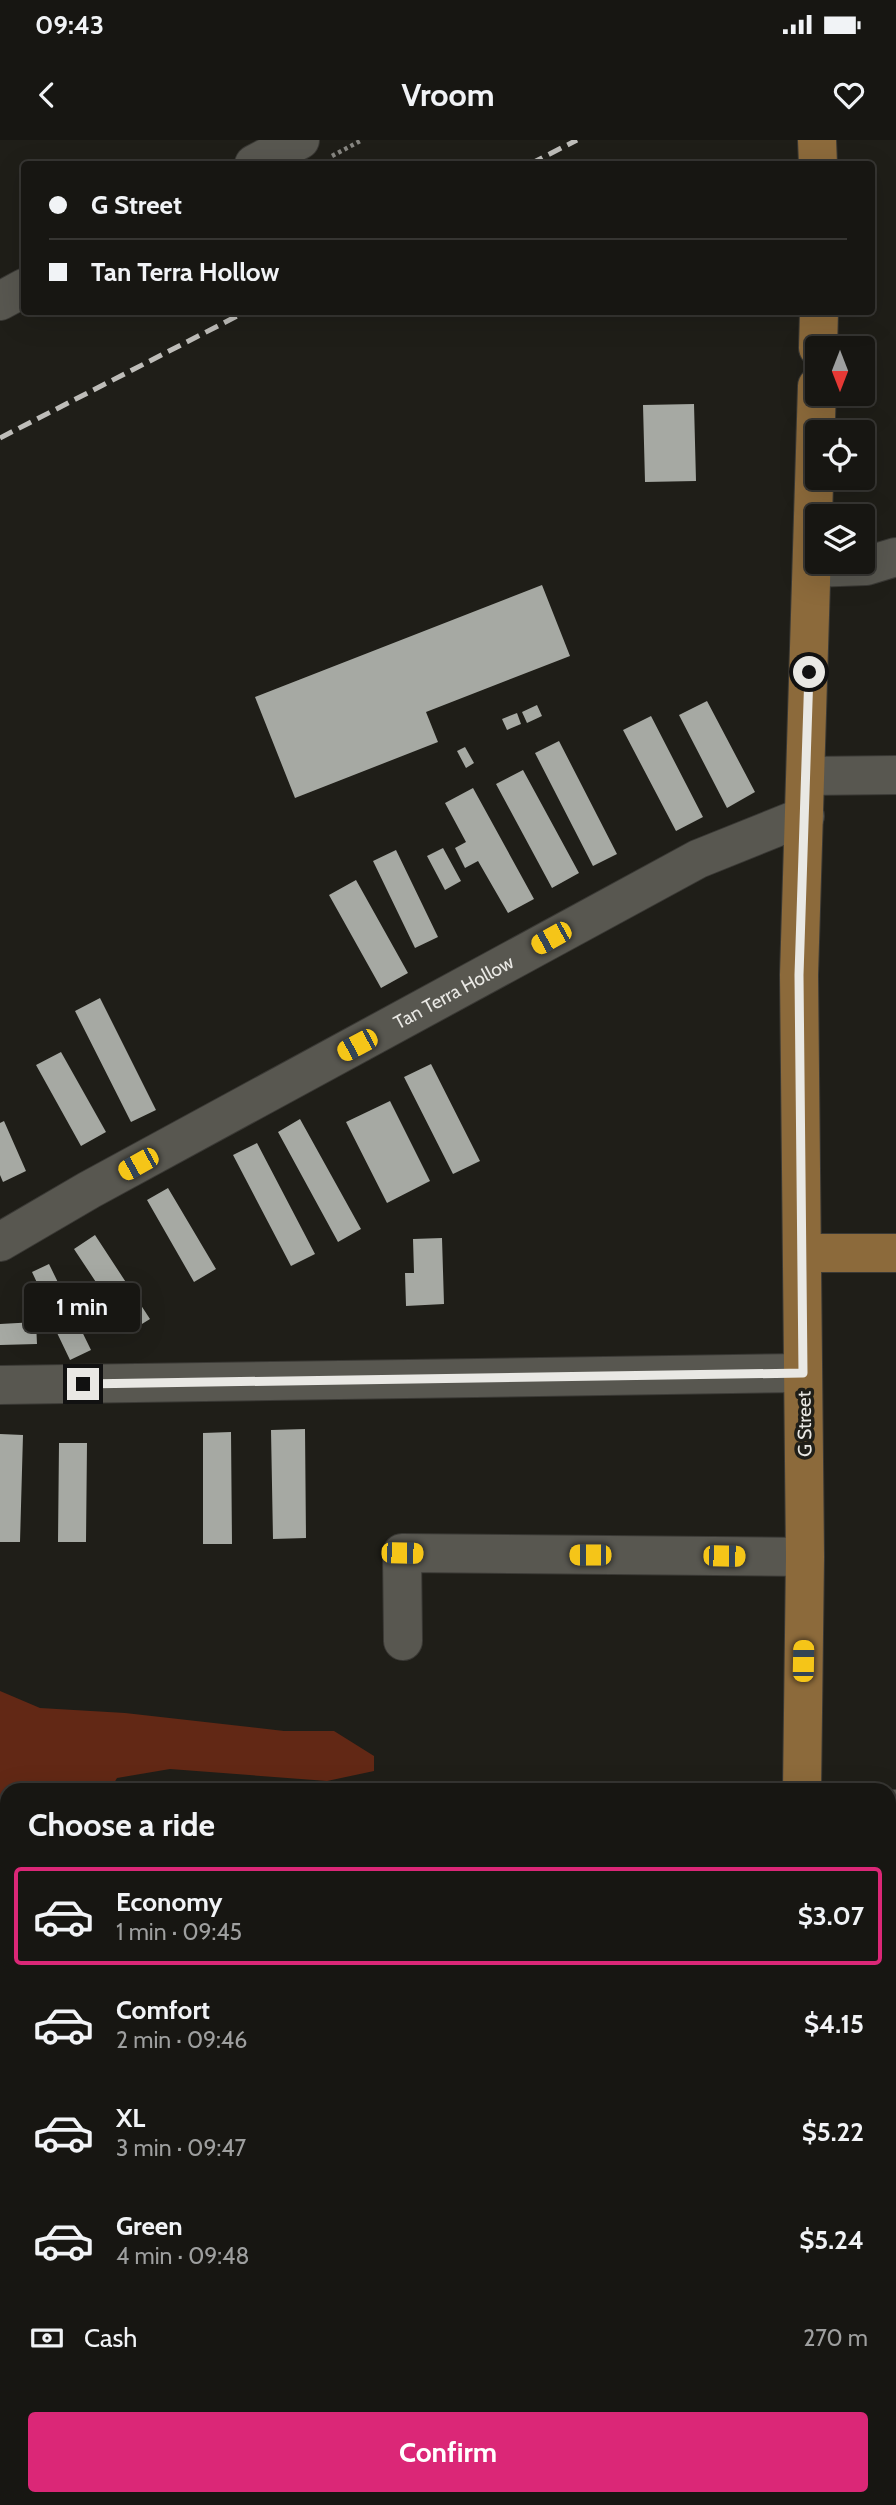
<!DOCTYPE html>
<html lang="en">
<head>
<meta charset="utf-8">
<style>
  body { margin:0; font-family:Cabin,sans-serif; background:#242320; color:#f1f3f6; height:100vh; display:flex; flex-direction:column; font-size:26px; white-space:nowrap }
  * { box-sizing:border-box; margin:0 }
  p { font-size:23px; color:#9e9f9f }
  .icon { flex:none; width:38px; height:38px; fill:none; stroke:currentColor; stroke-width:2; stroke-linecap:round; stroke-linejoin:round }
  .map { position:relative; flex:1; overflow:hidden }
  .sheet { position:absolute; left:0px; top:1643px; width:896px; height:723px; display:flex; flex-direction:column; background:#171612; border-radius:21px 21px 0 0; box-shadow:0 7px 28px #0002,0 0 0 2px #363532 }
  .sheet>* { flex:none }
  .hud { position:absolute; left:21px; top:21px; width:854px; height:154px; border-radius:7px; box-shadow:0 7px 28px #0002,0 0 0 2px #363532; display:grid; align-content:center; height:154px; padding:0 28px; background:#171612 }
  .needle { width:46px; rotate:180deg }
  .fabs { position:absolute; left:805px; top:196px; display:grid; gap:14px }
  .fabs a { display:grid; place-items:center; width:70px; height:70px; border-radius:7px; background:#171612; box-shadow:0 7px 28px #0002,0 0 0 2px #363532; font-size:35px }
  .end { position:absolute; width:32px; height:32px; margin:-16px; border:9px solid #e9e8e4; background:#111; box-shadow:0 0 0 4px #111 }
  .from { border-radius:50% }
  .bubble { position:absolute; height:49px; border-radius:7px; background:#171612; box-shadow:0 7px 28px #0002,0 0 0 2px #363532; font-size:23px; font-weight:800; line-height:49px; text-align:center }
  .car { position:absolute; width:21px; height:42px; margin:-21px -10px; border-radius:9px; box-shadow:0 0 5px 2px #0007; background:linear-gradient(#f5c518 24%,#345 0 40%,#f5c518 0 76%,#345 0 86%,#f5c518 0) }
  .hud b { display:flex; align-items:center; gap:24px; height:66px; font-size:26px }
  .hud b+b { border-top:2px solid #363532 }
  .hud i { width:18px; height:18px; background:#f1f3f6 }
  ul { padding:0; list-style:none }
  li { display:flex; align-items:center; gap:21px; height:98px; margin:0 14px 10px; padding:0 14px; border:4px solid transparent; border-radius:7px }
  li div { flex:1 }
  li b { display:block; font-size:26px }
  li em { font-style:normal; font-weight:800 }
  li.active { border-color:#db2777 }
  li>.icon { width:63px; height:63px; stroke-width:1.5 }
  h2 { padding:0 28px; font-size:32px; line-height:84px }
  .pay { display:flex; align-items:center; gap:18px; height:77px; padding:0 28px; font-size:26px }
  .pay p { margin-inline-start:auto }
  .primary-button { display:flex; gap:14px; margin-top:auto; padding:14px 28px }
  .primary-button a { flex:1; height:80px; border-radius:7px; background:#db2777; color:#fff; font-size:28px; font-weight:800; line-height:80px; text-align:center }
  .status { display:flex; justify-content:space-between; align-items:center; height:49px; padding:0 35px; background:#171612; direction:ltr }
  .status svg { height:19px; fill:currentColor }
  header { display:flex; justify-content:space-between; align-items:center; height:91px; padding:0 28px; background:#171612; font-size:32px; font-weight:800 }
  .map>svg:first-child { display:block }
</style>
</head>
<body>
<div class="status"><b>09:43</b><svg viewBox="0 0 49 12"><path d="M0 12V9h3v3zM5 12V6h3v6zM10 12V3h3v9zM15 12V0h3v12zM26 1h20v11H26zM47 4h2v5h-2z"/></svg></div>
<header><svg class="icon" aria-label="back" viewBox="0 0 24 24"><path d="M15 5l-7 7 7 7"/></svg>Vroom<svg class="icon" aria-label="heart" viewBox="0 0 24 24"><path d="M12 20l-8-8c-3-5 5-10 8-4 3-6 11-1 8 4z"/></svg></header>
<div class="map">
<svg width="896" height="2365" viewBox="0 0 896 2365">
  <rect width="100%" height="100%" fill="#1f1e18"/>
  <path fill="#622815" d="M0 1551 40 1568 125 1573 284 1591H334L374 1616V1631L327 1641 170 1629 117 1638 110 1650H7V1721L0 1715Z"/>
  <path fill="#a6a9a3" d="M694 264 696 341 645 342 643 265Z
    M542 445 570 516 426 572 438 602 295 658 255 557Z
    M707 561 755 652 727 668 679 575Z
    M537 565 542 576 527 583 522 572Z
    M517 573 521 584 507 590 502 579Z
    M651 576 703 677 676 691 623 590Z
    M559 601 617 714 593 726 535 613Z
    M465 607 474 623 466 628 457 611Z
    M523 630 579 733 552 748 496 644Z
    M473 648 534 759 508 773 478 721 465 728 455 708 466 702 445 663Z
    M443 708 461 741 445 750 427 716Z
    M396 710 438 797 415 808 373 721Z
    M356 740 408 833 381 848 329 755Z
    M100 858 156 970 131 982 75 871Z
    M61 912 106 992 81 1006 36 925Z
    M431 924 480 1021 453 1034 404 937Z
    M390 961 430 1041 387 1063 346 982Z
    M300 979 361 1089 338 1102 278 992Z
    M4 981 26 1031 3 1042 0 1035V983Z
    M257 1003 315 1114 291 1126 233 1015Z
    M168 1048 216 1129 194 1142 147 1060Z
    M95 1095 150 1179 129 1192 74 1109Z
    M442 1098 444 1164 406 1166 405 1133H414L413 1099Z
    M49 1124 91 1210 70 1220 36 1149 39 1147 32 1132Z
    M36 1182 37 1204 0 1205V1184Z
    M305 1289 306 1398 273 1399 271 1290Z
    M231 1292 232 1404H203V1293Z
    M0 1294 23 1295 20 1402H0Z
    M59 1303H87L86 1402H58Z"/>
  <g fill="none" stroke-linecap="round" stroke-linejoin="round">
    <defs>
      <g id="minor">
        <path d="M254 24 300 0"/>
        <path d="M0 161 24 148"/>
        <path d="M812 428 866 426 896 417"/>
        <path d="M806 636 896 635"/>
        <path id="s1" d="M0 1102 89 1050 698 719 805 676"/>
        <path d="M0 1245 803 1233"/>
        <path d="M403 1501 402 1413 805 1417"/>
        <path d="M889 1669H896"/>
        <path d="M889 2228H896"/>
        <path d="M19 2365V2359"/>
      </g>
      <path id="major" d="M817 0 818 24
        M818 208 819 172
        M802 1113H896
        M802 1650 805 1417 799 835 817 246
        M798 2365 799 2359"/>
    </defs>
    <use href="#minor" stroke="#3a3935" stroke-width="40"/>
    <use href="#major" stroke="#3a3935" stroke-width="40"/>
    <path stroke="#878681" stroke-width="4.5" stroke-dasharray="3.5 3.5" stroke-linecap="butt" d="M332 16 362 0"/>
    <use href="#minor" stroke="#585750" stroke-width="38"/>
    <use href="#major" stroke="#8c6a3b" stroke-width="38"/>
    <path stroke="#bebdb9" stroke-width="5" stroke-dasharray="14 7" stroke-linecap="butt" d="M530 24 577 0
      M0 298 245 172"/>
  </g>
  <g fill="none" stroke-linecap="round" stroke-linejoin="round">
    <path stroke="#e9e8e4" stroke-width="9" d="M83 1244 803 1233 799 835 809 532"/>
  </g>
  <g text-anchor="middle" stroke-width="7" stroke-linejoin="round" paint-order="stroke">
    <g font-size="19" fill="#e9e8e4" stroke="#1f1e18">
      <text dy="7" stroke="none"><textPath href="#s1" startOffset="518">Tan Terra Hollow</textPath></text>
      <text transform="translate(804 1284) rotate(-91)" y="7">G Street</text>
    </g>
  </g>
</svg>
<div class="fabs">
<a><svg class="needle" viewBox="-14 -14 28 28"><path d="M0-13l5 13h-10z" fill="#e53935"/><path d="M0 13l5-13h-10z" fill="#9e9f9f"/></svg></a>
<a><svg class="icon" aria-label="locate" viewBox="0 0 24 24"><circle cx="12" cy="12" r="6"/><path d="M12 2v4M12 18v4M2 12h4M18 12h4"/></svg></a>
<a><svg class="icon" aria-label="layers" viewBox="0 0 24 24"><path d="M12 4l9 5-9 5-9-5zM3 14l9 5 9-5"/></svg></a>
</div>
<i class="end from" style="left:809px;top:532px"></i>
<i class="end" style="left:83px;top:1244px"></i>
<div class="bubble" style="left:24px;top:1143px;width:116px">1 min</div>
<i class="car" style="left:551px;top:798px;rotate:241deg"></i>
<i class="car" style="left:357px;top:905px;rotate:242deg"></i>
<i class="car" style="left:138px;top:1024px;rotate:241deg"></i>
<i class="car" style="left:402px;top:1413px;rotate:91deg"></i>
<i class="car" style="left:590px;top:1415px;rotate:270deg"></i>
<i class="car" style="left:724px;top:1416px;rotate:91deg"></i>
<i class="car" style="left:803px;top:1521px;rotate:1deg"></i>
<div class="hud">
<b><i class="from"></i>G Street</b>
<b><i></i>Tan Terra Hollow</b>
</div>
<section class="sheet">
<h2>Choose a ride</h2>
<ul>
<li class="active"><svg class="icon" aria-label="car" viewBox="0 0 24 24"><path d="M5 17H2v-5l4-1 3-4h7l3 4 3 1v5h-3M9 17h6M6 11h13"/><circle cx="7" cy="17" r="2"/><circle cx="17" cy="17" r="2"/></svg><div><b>Economy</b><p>1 min · 09:45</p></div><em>$3.07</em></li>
<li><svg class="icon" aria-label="car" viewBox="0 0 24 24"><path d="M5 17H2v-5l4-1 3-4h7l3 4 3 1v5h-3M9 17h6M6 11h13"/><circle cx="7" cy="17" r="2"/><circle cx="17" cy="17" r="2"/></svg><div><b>Comfort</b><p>2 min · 09:46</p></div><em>$4.15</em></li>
<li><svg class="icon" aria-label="car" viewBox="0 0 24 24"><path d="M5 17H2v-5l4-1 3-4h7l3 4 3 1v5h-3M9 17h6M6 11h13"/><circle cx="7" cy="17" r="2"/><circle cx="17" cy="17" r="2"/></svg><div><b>XL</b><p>3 min · 09:47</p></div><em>$5.22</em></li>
<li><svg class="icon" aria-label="car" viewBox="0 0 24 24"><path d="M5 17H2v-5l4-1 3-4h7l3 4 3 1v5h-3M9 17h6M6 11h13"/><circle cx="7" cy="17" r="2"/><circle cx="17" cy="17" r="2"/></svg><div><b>Green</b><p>4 min · 09:48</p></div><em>$5.24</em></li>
</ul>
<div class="pay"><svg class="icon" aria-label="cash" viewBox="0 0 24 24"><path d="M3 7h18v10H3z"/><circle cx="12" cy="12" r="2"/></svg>Cash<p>270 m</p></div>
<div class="primary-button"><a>Confirm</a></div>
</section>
</div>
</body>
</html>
